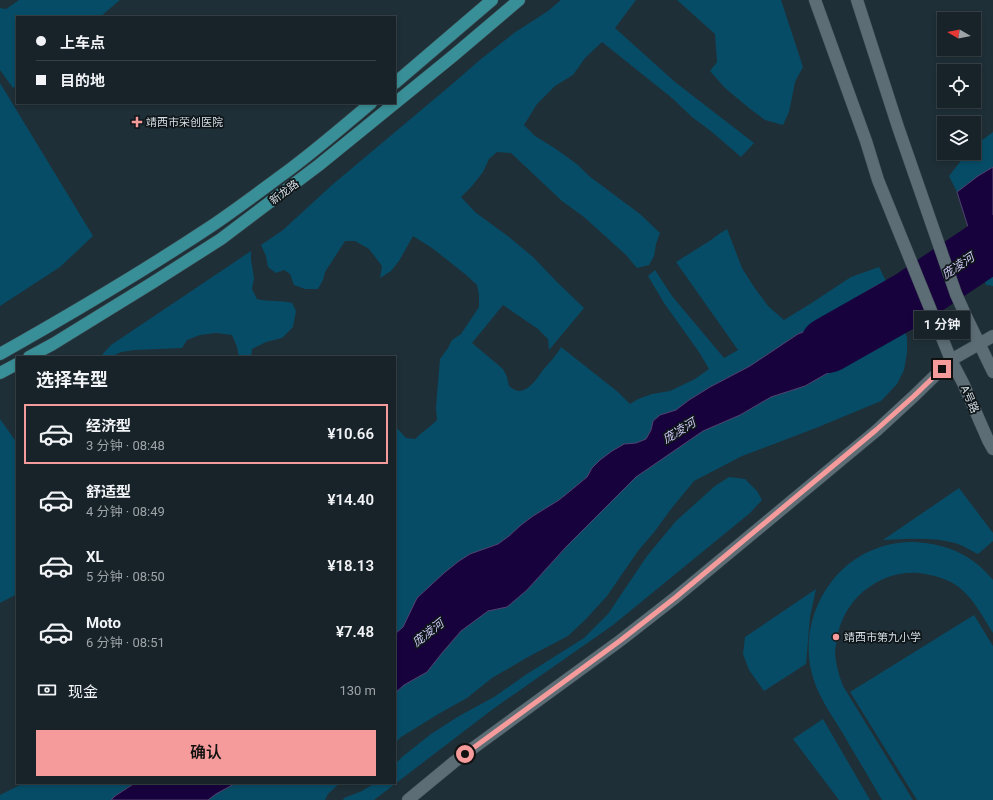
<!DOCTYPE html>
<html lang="zh">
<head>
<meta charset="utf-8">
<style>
  body { margin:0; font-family:Roboto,"Noto Sans SC",sans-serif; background:#202b31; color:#f1f3f6; height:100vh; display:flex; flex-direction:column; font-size:15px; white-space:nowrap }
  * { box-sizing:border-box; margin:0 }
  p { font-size:13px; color:#9ea4a8 }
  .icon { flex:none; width:22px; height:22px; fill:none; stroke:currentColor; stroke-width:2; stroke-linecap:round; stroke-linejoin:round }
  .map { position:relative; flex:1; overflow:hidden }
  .panel { position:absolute; left:16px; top:356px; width:380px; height:428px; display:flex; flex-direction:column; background:#172329; border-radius:0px; box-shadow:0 2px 6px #0003,0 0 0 1px #364046 }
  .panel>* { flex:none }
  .guide { position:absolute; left:16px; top:16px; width:380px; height:88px; border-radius:0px; box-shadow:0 2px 6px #0003,0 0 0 1px #364046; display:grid; align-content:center; height:88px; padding:0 20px; background:#172329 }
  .needle { width:26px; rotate:279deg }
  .buttons { position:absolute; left:937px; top:12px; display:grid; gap:8px }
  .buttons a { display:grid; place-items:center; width:44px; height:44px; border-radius:0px; background:#172329; box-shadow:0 2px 6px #0003,0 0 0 1px #364046; font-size:20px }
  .end { position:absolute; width:18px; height:18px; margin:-9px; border:5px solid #f59b9b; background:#111; box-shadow:0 0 0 2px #111 }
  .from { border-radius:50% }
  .bubble { position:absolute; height:28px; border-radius:0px; background:#172329; box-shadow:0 2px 6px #0003,0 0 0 1px #364046; font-size:13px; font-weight:600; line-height:28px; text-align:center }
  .guide b { display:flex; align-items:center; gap:14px; height:38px; font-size:15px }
  .guide b+b { border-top:1px solid #364046 }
  .guide i { width:10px; height:10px; background:#f1f3f6 }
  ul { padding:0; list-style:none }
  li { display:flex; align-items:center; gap:12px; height:60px; margin:0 8px 6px; padding:0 12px; border:2px solid transparent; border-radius:0px }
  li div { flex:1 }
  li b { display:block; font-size:15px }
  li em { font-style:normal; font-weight:600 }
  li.current { border-color:#f59b9b }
  li>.icon { width:36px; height:36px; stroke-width:1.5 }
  h2 { padding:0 20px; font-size:18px; line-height:48px }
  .pay { display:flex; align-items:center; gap:10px; height:44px; padding:0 20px; font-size:15px }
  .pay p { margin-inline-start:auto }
  .action { display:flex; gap:8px; margin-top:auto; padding:8px 20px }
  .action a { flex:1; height:46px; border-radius:0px; background:#f59b9b; color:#111; font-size:16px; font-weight:600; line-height:46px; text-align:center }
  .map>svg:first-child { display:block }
</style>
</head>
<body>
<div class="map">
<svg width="993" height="800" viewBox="0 0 993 800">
  <rect width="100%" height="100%" fill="#1f2f37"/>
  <path fill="#074c66" d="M19 0H120L100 17H17V85L13 88 0 70V8L6 9Z
    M561 0H636L615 28 675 82 754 143 741 157 712 132 692 117 672 98 602 42 585 58 573 75 555 86 537 104 524 125 535 136 556 149 578 165 589 176 640 214 660 233 656 244 654 256 649 265 637 268 626 255 584 217 562 201 511 153 497 152 489 159 483 172 472 186 461 197 475 212 509 237 533 257 557 282 584 308 549 350 548 339 538 329 503 305 472 343 503 369 507 377 509 386C512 388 515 391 520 391 530 390 538 377 543 370 550 362 556 356 561 347L618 392 630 404 638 399 652 394 670 391 695 379 709 369 699 352 664 303 648 276 655 270 672 296 724 358 738 350 676 262 711 240 719 234 727 229 742 268 754 287 768 306 784 320 810 304 851 277 879 267 886 281 872 288 843 307 835 318 834 326 822 330 814 328 798 334 750 366 710 387 689 400 676 410 660 415 653 421 651 430 646 439 636 443 624 444 612 451 600 460 592 468 587 477 575 487 559 500 533 516 521 525 509 536 498 544 470 554 459 561 444 573 417 598 403 627 395 634V426L406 438 415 439C422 432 430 427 437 420L436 408 437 394 440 359 448 348 452 340 461 334 479 307V295L477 285 465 274 432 248 413 236 399 261 391 271 380 278 382 266 369 249 355 241H345L325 272 323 280 318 289H305L294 285 290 274 284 270 276 273 268 267 266 256 261 245 283 230 332 185 451 85 481 59 514 33 548 11Z
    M677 0H781L803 67 795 82 789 112 783 125 765 120 749 108 725 88 710 71 717 62 715 34Z
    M0 83 93 236 60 267 0 306Z
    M993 132V167L978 176 957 192 949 176 967 153H974V146Z
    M251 251V260L254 278 252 289 257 299C269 302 280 300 292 303L296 311 293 327 282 338 266 342 252 349 251 357H239L237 347 232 335 216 333 200 335 187 340 182 348 135 350 121 352 111 357H100L111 345Z
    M993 258V286L986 285 980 265Z
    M903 325 907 338V353L904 370 897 384 881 401 816 428 742 456 721 467 694 481 671 509 655 531 638 551 607 596 586 619 568 636 528 657 492 678 467 698 440 713 401 737 395 743V693L404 685 427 672 442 653 461 631 488 611 507 607 527 590 566 547 635 477 703 431 740 415 771 397 805 386 847 362 875 350Z
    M0 419 17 443V594L0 603Z
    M729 477 745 479 757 491 762 500 750 513 613 625 493 709 374 800H343L344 798 362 791 375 783H395V764L402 757 431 734 459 716 494 697 527 674 584 638 608 614 647 556 676 521 715 486Z
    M959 488 993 533V541L978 554C971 551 963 545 955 543 932 537 907 539 883 540Z
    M907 542C942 542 970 552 993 580V633C981 614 971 593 951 582 941 577 929 574 919 573 879 570 843 599 837 639 836 644 835 649 835 654 836 665 839 676 843 686L913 800H882C869 777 855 755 842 732 834 719 825 706 819 693 801 656 807 613 832 581 851 557 877 544 907 542Z
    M816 589 810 617 806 664 764 691 749 670 743 654 745 637Z
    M974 615 993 646V800H917L850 692Z
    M823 719 870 800H839L793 739Z
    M24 783H135L115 796 111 800H0V795Z
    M236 783H340L328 794 325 800H208L216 794Z"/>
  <path fill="#18023e" stroke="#514470" d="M993 167V258L980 265 957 192 978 176Z
    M886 281 903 325 875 350 847 362 805 386 771 397 740 415 703 431 636 477 566 547 527 590 507 607 488 611 461 631 442 653 427 672 404 685 395 693V634L403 627 417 598 444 573 459 561 470 554 498 544 509 536 521 525 533 516 559 500 575 487 587 477 592 468 600 460 612 451 624 444 636 443 646 439 651 430 653 421 660 415 676 410 689 400 710 387 750 366 798 334 814 328 822 330 833 326 835 318 843 307 872 288Z
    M135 783H236L216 794 208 800H111L115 796Z"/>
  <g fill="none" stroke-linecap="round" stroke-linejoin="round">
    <path stroke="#18023e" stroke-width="56" d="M828 345 911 298 993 243"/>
    <defs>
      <path id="minor" d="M815 0 866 141 878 180 951 360 963 383 988 440 993 449
        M857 0 898 127 956 294 964 312 993 372
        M408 800 454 762 621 640 676 597 876 431 914 396 951 360 993 336"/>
      <path id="major" d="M395 83 492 0
        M0 354C71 314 142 272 210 227 237 209 263 189 289 170 317 149 344 126 371 103
        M29 357 53 344 152 283 221 239 319 165 453 56 519 0
        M0 373 17 364"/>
    </defs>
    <use href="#minor" stroke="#3d4b52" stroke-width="13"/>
    <use href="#major" stroke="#3d4b52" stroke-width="13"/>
    <use href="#minor" stroke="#5c6d76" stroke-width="12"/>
    <use href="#major" stroke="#398f97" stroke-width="12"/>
  </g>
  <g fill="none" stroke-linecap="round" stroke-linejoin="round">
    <path stroke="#f59b9b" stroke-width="5" d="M465 754 621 640 676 597 876 430 914 396 942 369"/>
  </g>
  <g fill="#f59b9b" stroke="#0f1619" stroke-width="1.5">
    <path d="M135 116h4v4h4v4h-4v4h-4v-4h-4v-4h4z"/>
    <circle cx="836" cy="637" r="4"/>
  </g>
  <g text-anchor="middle" stroke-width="3.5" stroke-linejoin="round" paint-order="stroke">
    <g font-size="11" fill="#d5dfe5" stroke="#0f1619" text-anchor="start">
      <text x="146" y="126">靖西市荣创医院</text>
      <text x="844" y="641">靖西市第九小学</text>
    </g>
    <g font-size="11" fill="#d5dfe5" stroke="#0f1619">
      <text transform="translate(284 192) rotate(-37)" y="4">新龙路</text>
      <text transform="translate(970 399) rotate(67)" y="4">A号路</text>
    </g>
    <g font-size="12" font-style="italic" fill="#cec9f6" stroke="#0f1619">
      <text transform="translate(958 266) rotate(-34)" y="4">庞凌河</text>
      <text transform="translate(679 431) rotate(-31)" y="4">庞凌河</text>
      <text transform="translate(428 633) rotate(-38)" y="4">庞凌河</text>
    </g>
  </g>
</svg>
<div class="buttons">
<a><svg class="needle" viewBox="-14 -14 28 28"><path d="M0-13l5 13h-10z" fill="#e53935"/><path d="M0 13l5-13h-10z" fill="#9ea4a8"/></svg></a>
<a><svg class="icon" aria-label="locate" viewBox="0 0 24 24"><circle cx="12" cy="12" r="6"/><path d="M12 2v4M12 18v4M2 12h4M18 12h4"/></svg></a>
<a><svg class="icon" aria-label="layers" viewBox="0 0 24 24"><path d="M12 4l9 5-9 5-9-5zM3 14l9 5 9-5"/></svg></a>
</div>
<i class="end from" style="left:465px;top:754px"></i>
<i class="end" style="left:942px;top:369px"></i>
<div class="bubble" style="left:914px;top:311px;width:56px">1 分钟</div>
<div class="guide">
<b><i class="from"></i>上车点</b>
<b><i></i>目的地</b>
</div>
<section class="panel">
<h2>选择车型</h2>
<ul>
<li class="current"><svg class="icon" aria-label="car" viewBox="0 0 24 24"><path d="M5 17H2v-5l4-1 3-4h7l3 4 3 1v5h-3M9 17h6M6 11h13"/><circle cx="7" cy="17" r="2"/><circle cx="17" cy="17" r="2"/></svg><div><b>经济型</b><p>3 分钟 · 08:48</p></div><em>¥10.66</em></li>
<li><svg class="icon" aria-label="car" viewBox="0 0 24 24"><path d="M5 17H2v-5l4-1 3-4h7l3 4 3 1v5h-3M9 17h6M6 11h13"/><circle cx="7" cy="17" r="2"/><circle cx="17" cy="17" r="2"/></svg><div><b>舒适型</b><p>4 分钟 · 08:49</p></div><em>¥14.40</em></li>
<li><svg class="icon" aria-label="car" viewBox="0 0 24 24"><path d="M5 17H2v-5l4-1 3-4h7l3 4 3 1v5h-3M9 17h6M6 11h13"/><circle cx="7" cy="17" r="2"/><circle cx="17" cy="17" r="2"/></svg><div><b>XL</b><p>5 分钟 · 08:50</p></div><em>¥18.13</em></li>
<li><svg class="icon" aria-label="car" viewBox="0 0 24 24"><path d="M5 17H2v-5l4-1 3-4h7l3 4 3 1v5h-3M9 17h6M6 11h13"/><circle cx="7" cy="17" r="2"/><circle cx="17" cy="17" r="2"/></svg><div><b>Moto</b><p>6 分钟 · 08:51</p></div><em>¥7.48</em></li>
</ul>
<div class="pay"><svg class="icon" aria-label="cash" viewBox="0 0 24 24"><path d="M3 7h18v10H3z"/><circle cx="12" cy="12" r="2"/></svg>现金<p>130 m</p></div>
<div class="action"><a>确认</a></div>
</section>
</div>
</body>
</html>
